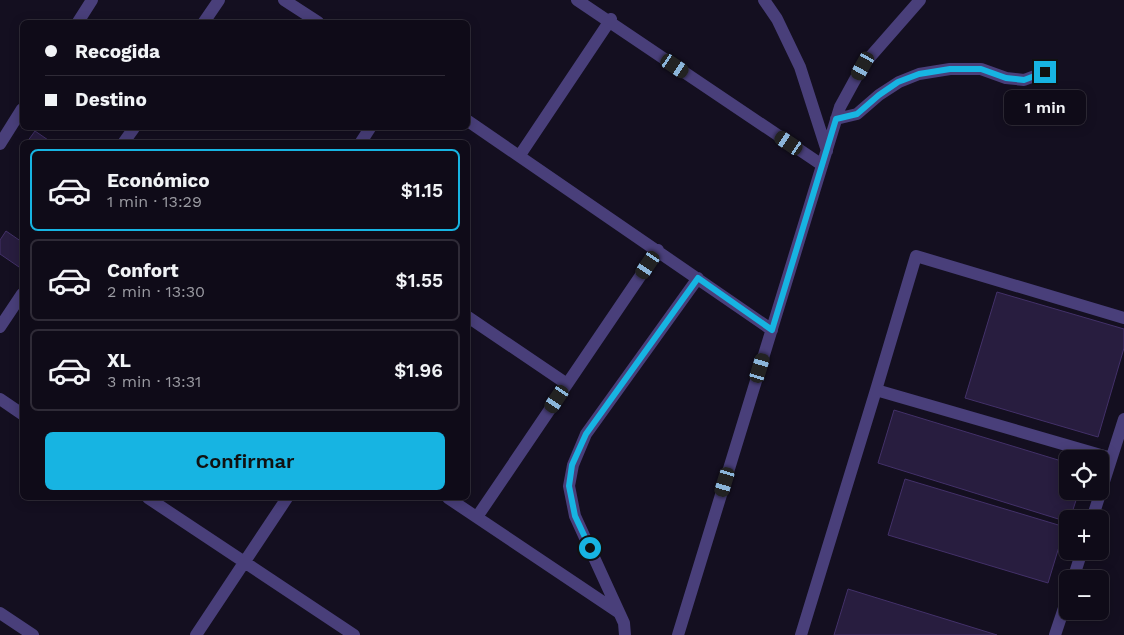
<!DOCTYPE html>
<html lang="es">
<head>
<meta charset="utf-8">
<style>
  body { margin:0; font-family:"Work Sans",sans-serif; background:#1d1925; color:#f1f3f6; height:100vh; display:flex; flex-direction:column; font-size:19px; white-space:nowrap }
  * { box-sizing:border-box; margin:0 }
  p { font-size:16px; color:#9b9ba2 }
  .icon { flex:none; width:28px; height:28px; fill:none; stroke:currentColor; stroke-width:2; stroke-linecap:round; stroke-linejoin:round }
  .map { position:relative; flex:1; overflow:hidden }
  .sheet { position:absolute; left:20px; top:140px; width:450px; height:360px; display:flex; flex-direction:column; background:#0f0b18; border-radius:8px; box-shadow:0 2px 12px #0003,0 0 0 1px #2f2b37 }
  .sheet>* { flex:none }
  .hud { position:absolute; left:20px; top:20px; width:450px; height:110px; border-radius:8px; box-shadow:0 2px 12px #0003,0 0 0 1px #2f2b37; display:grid; align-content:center; height:110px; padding:0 25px; background:#0f0b18 }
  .tools { position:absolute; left:1059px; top:450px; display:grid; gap:10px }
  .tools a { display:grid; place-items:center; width:50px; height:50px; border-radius:8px; background:#0f0b18; box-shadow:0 2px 12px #0003,0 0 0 1px #2f2b37; font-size:25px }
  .end { position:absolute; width:22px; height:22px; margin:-11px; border:6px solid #17b4e2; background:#111; box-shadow:0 0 0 2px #111 }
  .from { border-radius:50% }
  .bubble { position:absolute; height:35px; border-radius:8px; background:#0f0b18; box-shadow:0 2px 12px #0003,0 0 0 1px #2f2b37; font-size:16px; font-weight:600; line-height:35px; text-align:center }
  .car { position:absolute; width:15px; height:30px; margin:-15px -8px; border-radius:6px; box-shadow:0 0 4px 1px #0007; background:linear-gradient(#222 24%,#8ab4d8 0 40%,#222 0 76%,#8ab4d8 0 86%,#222 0) }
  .hud b { display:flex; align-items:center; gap:18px; height:48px; font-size:19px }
  .hud b+b { border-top:1px solid #2f2b37 }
  .hud i { width:12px; height:12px; background:#f1f3f6 }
  ul { padding:9px 0 0; list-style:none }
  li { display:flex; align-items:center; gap:15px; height:82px; margin:0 10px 8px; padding:0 15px; border:2px solid #2f2b37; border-radius:8px }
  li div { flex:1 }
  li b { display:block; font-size:19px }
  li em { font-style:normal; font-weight:600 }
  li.active { border-color:#17b4e2 }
  li>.icon { width:45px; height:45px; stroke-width:1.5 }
  .cta { display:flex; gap:10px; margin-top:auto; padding:10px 25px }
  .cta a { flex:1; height:58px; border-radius:8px; background:#17b4e2; color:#111; font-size:20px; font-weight:600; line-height:58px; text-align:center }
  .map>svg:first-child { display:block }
</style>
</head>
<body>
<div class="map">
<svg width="1124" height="635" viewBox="0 0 1124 635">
  <rect width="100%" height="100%" fill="#140f20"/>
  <path fill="#281d3f" stroke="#433169" d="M35 131 51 142H27Z
    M6 231 22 242V262L19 267 0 254V240Z
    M997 292 1124 329V348L1098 437 965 398Z
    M894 410 1068 463V491H1079L1070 519H1068V522L878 463Z
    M905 479 1065 527 1048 583 888 535Z
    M848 589 997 635H834Z"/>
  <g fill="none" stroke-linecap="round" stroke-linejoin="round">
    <path stroke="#493f7a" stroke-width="12" d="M284 0 318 22
      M577 0 822 165
      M764 0 777 19 800 67 827 151
      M78 22 92 0
      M204 22 219 0
      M836 119 857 114 879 95 899 82 919 74 950 69H981L1006 78 1024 80 1045 72
      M468 121 772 330
      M124 142 134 128
      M361 142 370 128
      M0 144 22 109
      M520 155 611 19
      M468 317 567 384
      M0 327 22 294
      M876 390 916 256 1124 318
      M0 399 22 414
      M148 498 354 635
      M448 498 618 612
      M477 517 658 250
      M1092 519 1124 419
      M1073 579 1082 551
      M0 613 33 635
      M196 635 287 498
      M625 635 624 623 575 516 569 486 573 465 586 434 698 278
      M678 635 840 107 863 65 920 0
      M801 635 876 390 1111 458
      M1055 635 1068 596"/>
  </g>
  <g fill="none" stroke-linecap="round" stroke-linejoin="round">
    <path stroke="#17b4e2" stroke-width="6" d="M590 548 575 516 569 486 572 465 586 434 698 278 772 330 836 119 857 114 879 95 898 82 919 74 950 69H981L1006 78 1024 80 1045 72"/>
  </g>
</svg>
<div class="tools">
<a><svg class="icon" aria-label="locate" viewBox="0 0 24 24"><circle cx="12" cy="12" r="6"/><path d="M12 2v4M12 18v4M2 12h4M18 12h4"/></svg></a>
<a>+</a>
<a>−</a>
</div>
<i class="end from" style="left:590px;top:548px"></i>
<i class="end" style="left:1045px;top:72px"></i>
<div class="bubble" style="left:1004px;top:90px;width:82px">1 min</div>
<i class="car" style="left:675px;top:66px;rotate:124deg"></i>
<i class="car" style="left:863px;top:66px;rotate:209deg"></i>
<i class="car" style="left:789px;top:143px;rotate:304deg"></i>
<i class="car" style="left:648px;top:265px;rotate:214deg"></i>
<i class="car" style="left:760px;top:368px;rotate:17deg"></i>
<i class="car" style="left:557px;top:399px;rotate:214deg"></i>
<i class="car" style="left:725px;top:482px;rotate:197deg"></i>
<div class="hud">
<b><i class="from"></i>Recogida</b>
<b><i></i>Destino</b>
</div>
<section class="sheet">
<ul>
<li class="active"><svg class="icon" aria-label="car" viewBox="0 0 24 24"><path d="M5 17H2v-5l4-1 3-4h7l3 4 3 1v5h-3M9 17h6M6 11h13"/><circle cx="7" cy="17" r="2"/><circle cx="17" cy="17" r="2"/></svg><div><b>Económico</b><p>1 min · 13:29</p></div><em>$1.15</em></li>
<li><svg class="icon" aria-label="car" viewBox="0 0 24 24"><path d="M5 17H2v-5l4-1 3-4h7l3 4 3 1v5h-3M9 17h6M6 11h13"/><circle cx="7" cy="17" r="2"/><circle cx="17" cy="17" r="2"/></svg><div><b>Confort</b><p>2 min · 13:30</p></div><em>$1.55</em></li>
<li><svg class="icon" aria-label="car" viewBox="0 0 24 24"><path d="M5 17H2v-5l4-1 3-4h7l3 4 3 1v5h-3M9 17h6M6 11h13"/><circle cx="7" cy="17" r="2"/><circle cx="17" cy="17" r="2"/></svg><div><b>XL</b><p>3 min · 13:31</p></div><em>$1.96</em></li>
</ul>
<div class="cta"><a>Confirmar</a></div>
</section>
</div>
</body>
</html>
